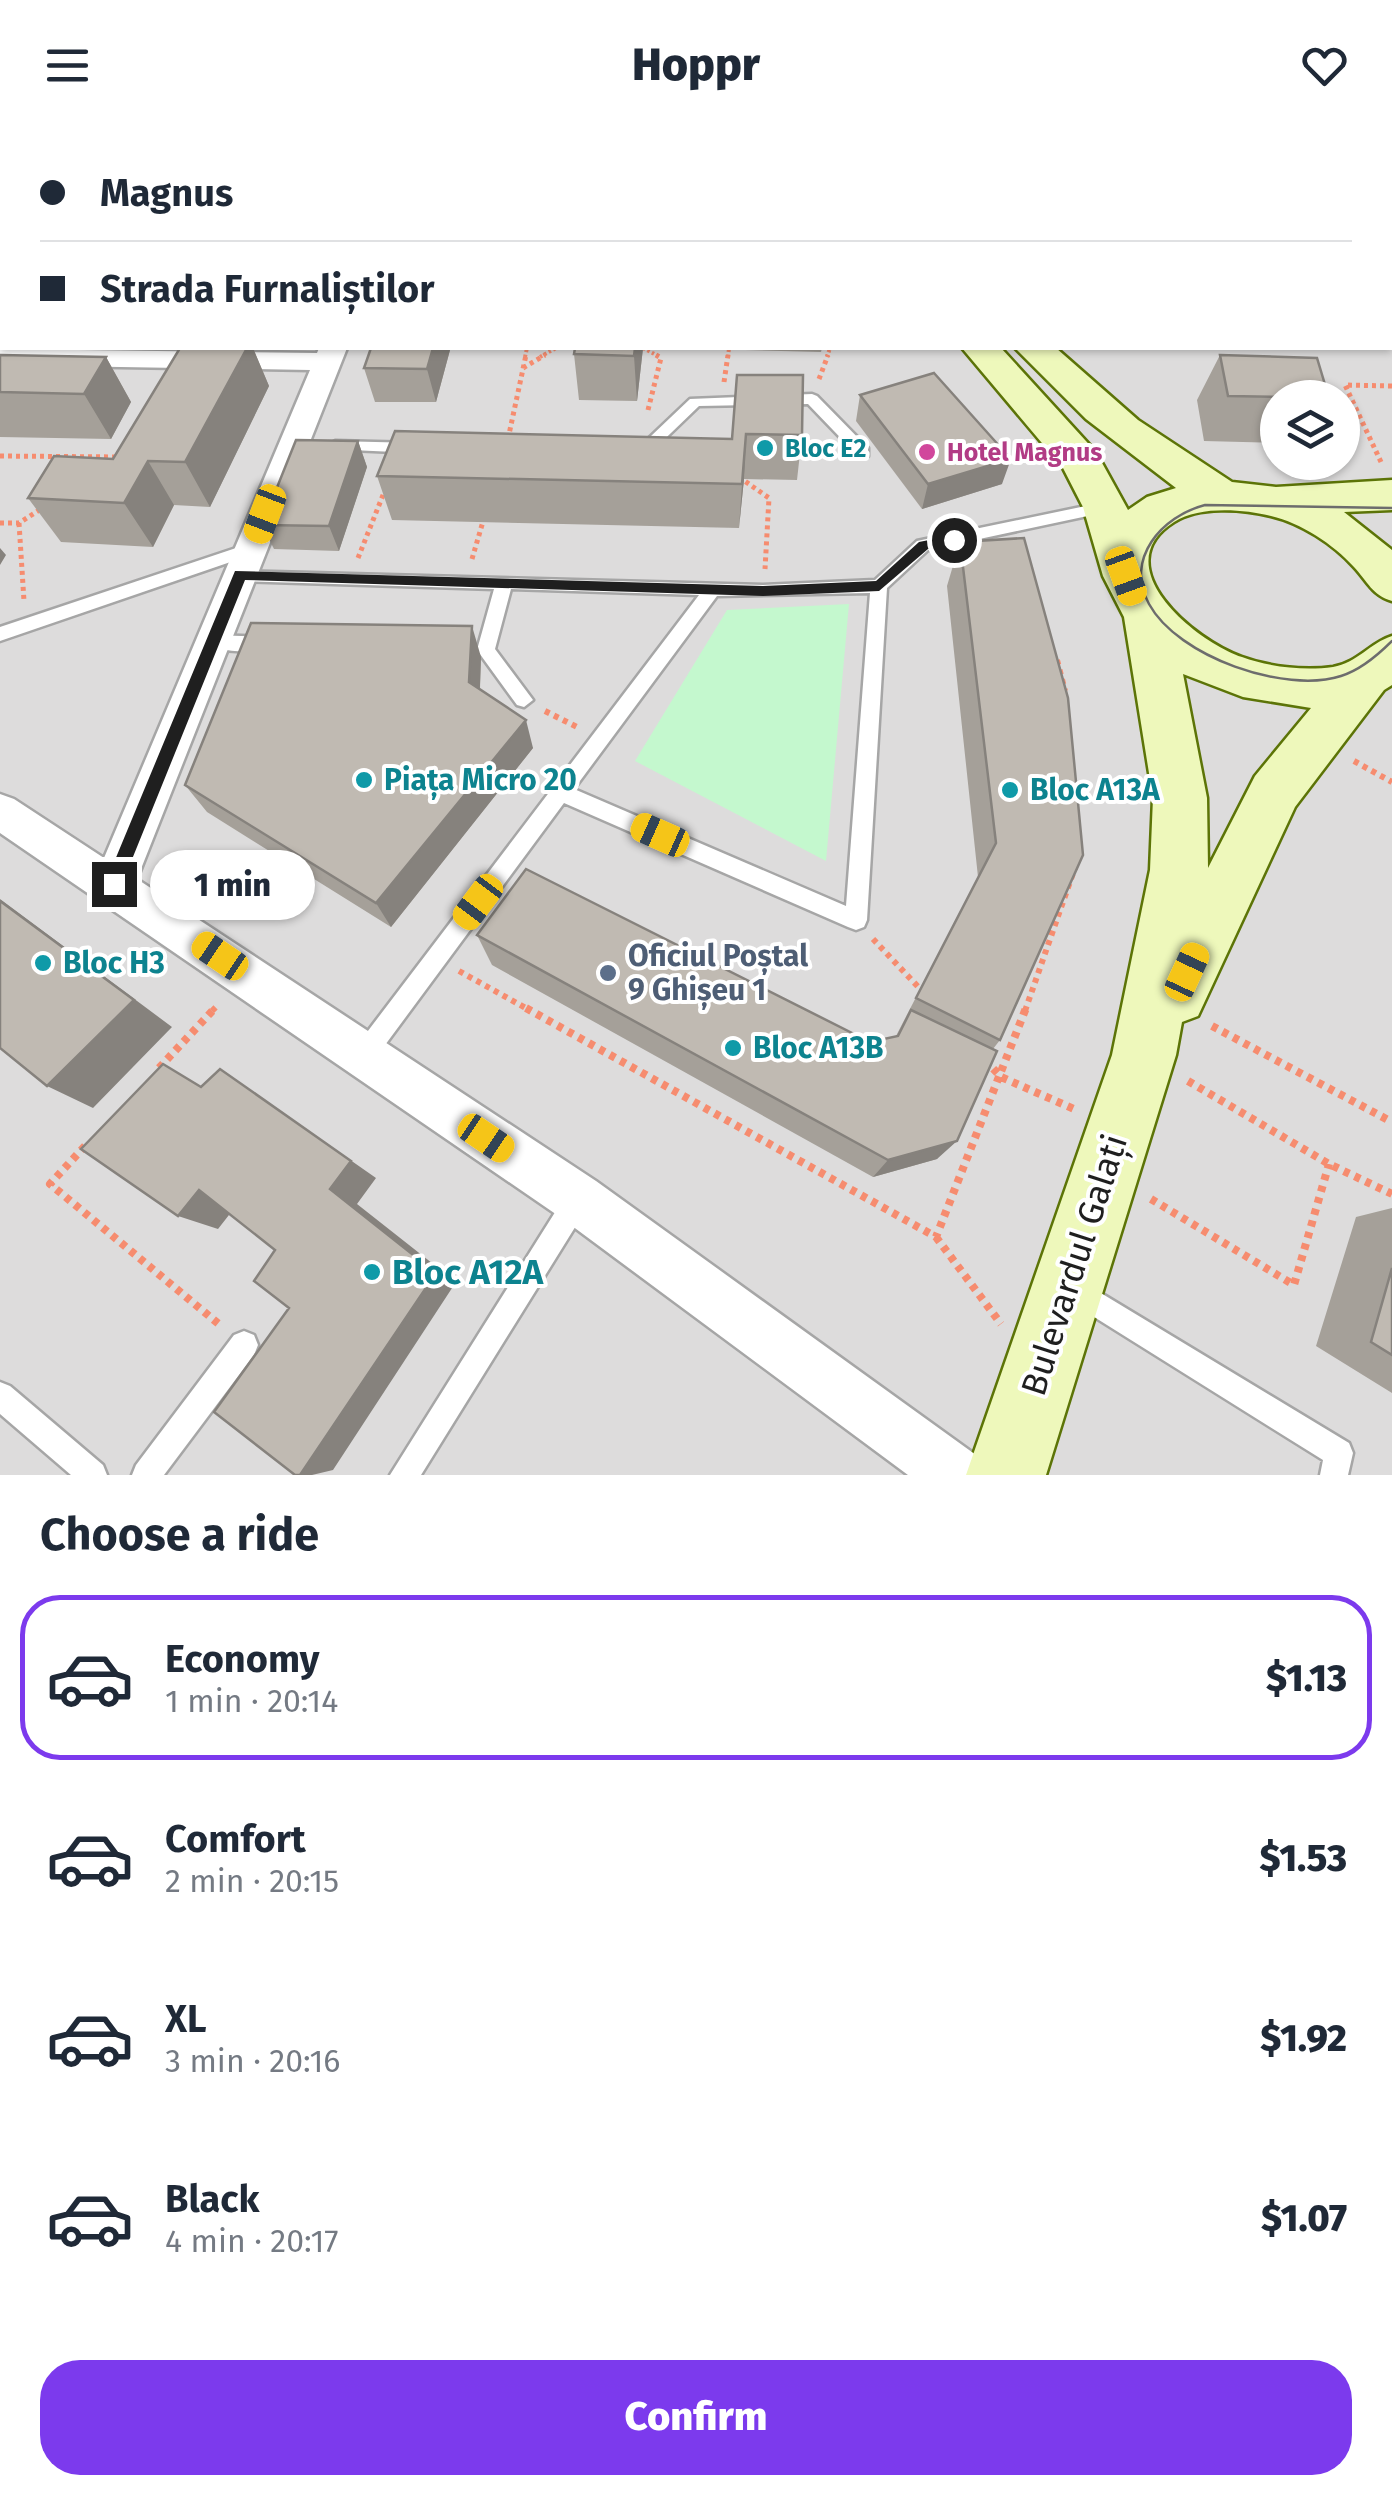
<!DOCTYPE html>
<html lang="en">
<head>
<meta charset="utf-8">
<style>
  body { margin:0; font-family:"Fira Sans",sans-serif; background:#f2f2f3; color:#1f2937; height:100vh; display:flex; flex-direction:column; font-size:38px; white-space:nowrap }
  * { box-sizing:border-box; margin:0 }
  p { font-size:32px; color:#747a83 }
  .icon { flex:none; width:55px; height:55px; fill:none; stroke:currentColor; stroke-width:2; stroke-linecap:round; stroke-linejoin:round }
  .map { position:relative; height:1345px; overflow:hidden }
  .panel { display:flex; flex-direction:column; background:#fff; flex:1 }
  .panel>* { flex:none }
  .banner { position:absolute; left:0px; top:0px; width:1392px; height:220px; box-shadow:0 2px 8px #0004; display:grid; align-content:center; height:220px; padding:0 40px; background:#fff }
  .tools { position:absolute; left:1260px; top:250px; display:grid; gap:20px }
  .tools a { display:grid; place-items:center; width:100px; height:100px; border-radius:50%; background:#fff; box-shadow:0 2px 8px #0004; font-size:50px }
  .end { position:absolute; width:45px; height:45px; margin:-22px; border:12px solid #1f1f1f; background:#fff; box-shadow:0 0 0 5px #fff }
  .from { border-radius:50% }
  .bubble { position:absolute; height:70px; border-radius:35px; background:#fff; box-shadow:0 2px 8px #0004; font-size:32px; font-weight:800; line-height:70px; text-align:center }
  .car { position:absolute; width:30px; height:60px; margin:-30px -15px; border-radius:12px; box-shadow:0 0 8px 2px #0007; background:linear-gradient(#f5c518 24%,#345 0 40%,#f5c518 0 76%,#345 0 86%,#f5c518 0) }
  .banner b { display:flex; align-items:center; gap:35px; height:95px; font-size:38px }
  .banner b+b { border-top:2px solid #e0e1e3 }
  .banner i { width:25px; height:25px; background:#1f2937 }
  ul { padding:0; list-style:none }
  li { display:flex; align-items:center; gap:30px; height:165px; margin:0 20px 15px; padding:0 20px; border:5px solid transparent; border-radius:40px }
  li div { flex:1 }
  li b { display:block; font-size:38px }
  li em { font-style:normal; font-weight:800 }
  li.selected { border-color:#7c3aed }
  li>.icon { width:90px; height:90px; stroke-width:1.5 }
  h2 { padding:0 40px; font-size:45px; line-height:120px }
  .cta { display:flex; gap:20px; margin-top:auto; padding:20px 40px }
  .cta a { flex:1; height:115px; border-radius:40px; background:#7c3aed; color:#fff; font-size:40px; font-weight:800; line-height:115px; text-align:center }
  header { display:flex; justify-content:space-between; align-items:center; height:130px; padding:0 40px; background:#fff; font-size:45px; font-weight:800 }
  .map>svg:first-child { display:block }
</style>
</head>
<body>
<header><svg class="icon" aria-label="menu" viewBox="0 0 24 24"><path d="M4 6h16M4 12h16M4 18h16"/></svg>Hoppr<svg class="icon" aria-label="heart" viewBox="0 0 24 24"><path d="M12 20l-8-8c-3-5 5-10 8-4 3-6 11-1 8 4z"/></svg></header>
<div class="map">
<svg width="1392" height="1345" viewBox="0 0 1392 1345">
  <rect width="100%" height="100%" fill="#efede5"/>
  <path fill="#dddcdc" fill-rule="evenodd" d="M0 0H1392V1345H0ZM2 2H1390V218H2ZM1278 268H1342V332H1278Z"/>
  <path fill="#c4f8ce" d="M849 474 826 731 635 631 727 480Z"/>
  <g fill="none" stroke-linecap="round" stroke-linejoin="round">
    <defs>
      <path id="service" d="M812 264 817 266 868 318V326H858L808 274 699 276 644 329H634L631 325 690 269Z
        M335 311 416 313 424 318 416 323 330 319 327 316Z
        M1105 372 1113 377 1111 381 928 420 887 458 867 790 864 797 856 800 848 797 564 673 371 934 363 938 355 934 351 926 355 918 699 465 511 459 495 519 533 570 524 577 517 575 477 520 494 459 240 451 232 445 234 441 763 455 875 450 917 411ZM870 463 846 776 574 659 717 466Z
        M251 413 259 419 257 423 0 511V497Z
        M212 505 269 507 278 514C267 525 214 523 203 512Z
        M578 1056 587 1060 591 1069 587 1078 421 1345H390L569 1060Z
        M1076 1148 1349 1313 1353 1323 1348 1345H1320L1323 1330 1067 1170 1063 1161 1067 1152Z
        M244 1201 254 1205 258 1215 254 1225 164 1345H132L136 1335 234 1205Z
        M0 1252 10 1256 103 1335 107 1345H71L0 1284Z"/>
      <path id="minor" d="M1390 101H1392V115H1390Z
        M319 218H347L137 749 596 1051 976 1325 985 1345H908L560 1087 0 703V664L14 669 104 728 310 240 0 235V219L317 223Z"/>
      <path id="secondary" d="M805 0H836L837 2H807Z
        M962 218H1001L1096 322 1128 380 1147 367 1176 358 1086 289 1015 218H1056L1138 290 1232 352 1276 357 1392 350V380L1344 382 1392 420V471C1372 465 1368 452 1354 437 1333 414 1301 393 1271 386 1242 379 1199 376 1174 392 1104 436 1195 511 1242 527 1269 537 1304 541 1333 537 1357 533 1370 513 1392 506V555L1384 560 1295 677 1198 886 1182 892 1176 925 1046 1345H966L1112 925 1150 740 1153 668 1124 487 1103 446 1083 377 1063 338ZM1183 544 1243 567 1311 578 1255 646 1208 738 1207 668Z"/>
    </defs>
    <use href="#service" stroke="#a6a6a6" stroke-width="5"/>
    <use href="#minor" stroke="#a6a6a6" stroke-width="5"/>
    <use href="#secondary" stroke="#5c7407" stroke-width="5"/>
    <path stroke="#f68c6f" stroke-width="4" stroke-dasharray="2.5 2.5" stroke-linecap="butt" d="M0 1 58 0
      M643 218 660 227
      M525 227 527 218
      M540 227 556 218
      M728 227 729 218
      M827 227 830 218"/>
    <path stroke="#f68c6f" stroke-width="5" stroke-dasharray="4 4" stroke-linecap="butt" d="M523 238 545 225
      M819 249 828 225
      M724 252 728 225
      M648 280 661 228 656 225
      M508 309 526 225
      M0 326 119 327
      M1381 332 1345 255 1392 256
      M739 347 769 368 765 439
      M0 393H19L44 377
      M19 393 24 471
      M358 428 385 360
      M472 429 484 388"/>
    <path stroke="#f68c6f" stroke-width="6" stroke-dasharray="5 5" stroke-linecap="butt" d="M1057 530 1065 561
      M545 581 579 598
      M1354 631 1392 652
      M873 809 923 862
      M459 841 531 881
      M212 881 219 874
      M1025 881 1080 723"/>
    <path stroke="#f68c6f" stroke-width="8" stroke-dasharray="6 6" stroke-linecap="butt" d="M526 878 936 1107 1026 878
      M1212 896 1392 992
      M985 930 1001 947 1074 979
      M159 938 215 878
      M1188 951 1329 1034 1392 1064
      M85 1016 50 1054 220 1195
      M1151 1069 1294 1155 1329 1034
      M936 1107 1001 1194"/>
    <use href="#service" fill="#fff" fill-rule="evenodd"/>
    <use href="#minor" fill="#fff" fill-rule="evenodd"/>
    <use href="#secondary" fill="#eef8bb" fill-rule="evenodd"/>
    <path stroke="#6d6d6d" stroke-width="2.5" d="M1392 378 1205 375C1162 386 1124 429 1149 474 1178 527 1285 564 1341 546 1361 540 1378 525 1392 511"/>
  </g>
  <path fill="#a5a099" d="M459 0H540L539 2H514Z
    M686 0H780L783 2H687Z
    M1021 0H1157L1156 2H1020Z
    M1207 0H1314L1316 2H1208Z
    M1365 0H1392V13H1390V2H1366Z
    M1390 16H1392V81H1390Z
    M1390 145H1392V217H1390Z
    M180 218H253L269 256 210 377 174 375 153 417 61 412 28 368 113 329Z
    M371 218H476V220H450L436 272H375L364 238Z
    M643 218 637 271 579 270 574 224Z
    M670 218H822L821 222Z
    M0 225 106 227 131 272 111 309 0 307Z
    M1220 225 1278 268V313L1204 311 1197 270Z
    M737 245 802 305 797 350 744 349 739 398 392 390 377 346 732 309Z
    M860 265 1002 354 922 379 856 291Z
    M358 311 367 337 339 421 274 419 262 395Z
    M1024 408 1000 910 993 919 937 1029 873 1047 492 835 477 805 870 912 896 906 978 747 947 456 960 412Z
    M481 527 480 559 533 618 391 797 207 682 185 655Z
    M1392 1078V1263L1316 1216 1356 1087Z"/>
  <path fill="#86827d" d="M0 0H23L24 2H2V49L0 52Z
    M247 218H253L269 256 210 377 185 332Z
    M433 218H449L450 220 436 272 427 239Z
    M635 218H643L637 271 634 226Z
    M106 227 131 272 111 309 84 264Z
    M746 304 744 349 739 398 742 354Z
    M358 311 367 337 339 421 329 396Z
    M1011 329 1002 354 922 379 928 354Z
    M148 331 174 375 153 417 124 373Z
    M0 418 6 425 0 435Z
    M472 496 481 527 479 581 469 552Z
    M526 590 533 618 391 797 376 773Z
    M0 769 172 897 93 978 47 956Z
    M220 939 376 1048 357 1074 456 1152 333 1340 312 1345H300L330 1059Z
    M957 1011 937 1029 873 1047 888 1030Z
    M199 1060 236 1076 218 1099 178 1086Z"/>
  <path fill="#c0bab2" stroke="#86827d" stroke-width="2.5" d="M459 0H502L501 2H459Z
    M605 0 655 2H604Z
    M727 0H780L783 2H729Z
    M923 0H999V2H923Z
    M1272 0H1314L1316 2H1274Z
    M1390 145H1392V172H1390Z
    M180 218H247L185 332 148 331 124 373 28 368 54 326 113 329Z
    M371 218H433L427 239 364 238Z
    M575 218H635L634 226 574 224Z
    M0 225 106 227 84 264 0 262Z
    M1220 225 1317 228 1329 268 1228 266Z
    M934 243 1011 329 928 354 860 265Z
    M737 245H803L802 305 746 304 742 354 377 346 395 301 732 309Z
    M296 310 358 311 329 396 262 395Z
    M1024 408 1068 568 1083 725 1000 910 916 868 996 713 960 412Z
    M251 493 472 496 469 552 526 590 376 773 185 655Z
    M526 739 870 912 898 906 911 880 997 921 957 1011 888 1030 477 805Z
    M0 771 134 870 47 956 0 918Z
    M163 934 201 957 220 939 351 1031 330 1059 436 1143 300 1345H295L214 1282 289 1178 254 1151 275 1120 199 1060 178 1086 81 1019Z
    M1392 1138V1225L1371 1212Z"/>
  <path fill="#1f1f1f" d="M954 405 960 410 958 413 928 419 879 461 763 466 245 450 122 754 114 762 105 754 235 441 763 456 876 451 919 412Z"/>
  <g fill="#0f9aa8" stroke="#fff" stroke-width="4">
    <circle cx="765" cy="318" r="10"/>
    <circle cx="364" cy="650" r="10"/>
    <circle cx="1010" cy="660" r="10"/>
    <circle cx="43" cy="833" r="10"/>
    <circle cx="733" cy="918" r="10"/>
    <circle cx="372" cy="1142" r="10"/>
  </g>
  <circle fill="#d1479c" stroke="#fff" stroke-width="4" cx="927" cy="322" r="10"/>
  <circle fill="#5c6f8a" stroke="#fff" stroke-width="4" cx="608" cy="843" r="10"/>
  <g text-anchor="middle" stroke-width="8" stroke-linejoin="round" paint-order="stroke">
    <g font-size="25" font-weight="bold" fill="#0d838f" stroke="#fff" text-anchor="start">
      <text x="785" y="327">Bloc E2</text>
    </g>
    <g font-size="25" font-weight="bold" fill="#b23c85" stroke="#fff" text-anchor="start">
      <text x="947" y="331">Hotel Magnus</text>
    </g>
    <g font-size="30" font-weight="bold" fill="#0d838f" stroke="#fff" text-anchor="start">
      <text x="384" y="660">Piața Micro 20</text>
      <text x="1030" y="670">Bloc A13A</text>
      <text x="63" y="843">Bloc H3</text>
      <text x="753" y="928">Bloc A13B</text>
    </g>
    <g font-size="30" font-weight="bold" fill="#4e5e75" stroke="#fff" text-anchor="start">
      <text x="628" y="836">Oficiul Poștal<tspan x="628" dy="34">9 Ghișeu 1</tspan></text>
    </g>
    <g font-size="35" fill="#1f1f1f" stroke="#fff">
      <text transform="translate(1074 1135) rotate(-72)" y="12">Bulevardul Galați</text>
    </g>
    <g font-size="35" font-weight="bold" fill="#0d838f" stroke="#fff" text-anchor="start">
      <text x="392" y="1154">Bloc A12A</text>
    </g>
  </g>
</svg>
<div class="tools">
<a><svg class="icon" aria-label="layers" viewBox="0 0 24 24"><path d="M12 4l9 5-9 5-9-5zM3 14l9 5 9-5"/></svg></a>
</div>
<i class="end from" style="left:954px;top:410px"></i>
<i class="end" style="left:114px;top:754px"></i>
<div class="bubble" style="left:150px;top:720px;width:165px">1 min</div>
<i class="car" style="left:265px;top:384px;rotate:201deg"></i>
<i class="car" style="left:1126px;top:446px;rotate:160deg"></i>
<i class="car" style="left:660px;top:705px;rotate:294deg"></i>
<i class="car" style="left:478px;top:772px;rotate:217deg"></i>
<i class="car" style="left:220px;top:826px;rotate:304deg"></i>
<i class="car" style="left:1187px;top:842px;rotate:25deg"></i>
<i class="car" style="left:486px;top:1008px;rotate:124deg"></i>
<div class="banner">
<b><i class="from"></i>Magnus</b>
<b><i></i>Strada Furnaliștilor</b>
</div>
</div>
<section class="panel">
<h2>Choose a ride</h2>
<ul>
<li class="selected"><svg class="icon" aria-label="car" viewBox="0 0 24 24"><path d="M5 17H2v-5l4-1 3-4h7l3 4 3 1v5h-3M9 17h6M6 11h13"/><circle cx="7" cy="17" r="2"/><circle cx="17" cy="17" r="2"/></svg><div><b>Economy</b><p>1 min · 20:14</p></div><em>$1.13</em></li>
<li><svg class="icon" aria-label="car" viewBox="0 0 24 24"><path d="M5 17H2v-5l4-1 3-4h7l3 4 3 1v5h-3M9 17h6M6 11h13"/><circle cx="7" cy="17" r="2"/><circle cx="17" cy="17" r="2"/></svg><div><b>Comfort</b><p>2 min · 20:15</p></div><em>$1.53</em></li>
<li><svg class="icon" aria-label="car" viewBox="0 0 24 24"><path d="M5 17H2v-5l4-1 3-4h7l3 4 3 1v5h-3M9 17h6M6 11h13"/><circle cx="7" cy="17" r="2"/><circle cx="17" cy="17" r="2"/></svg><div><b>XL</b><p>3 min · 20:16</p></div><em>$1.92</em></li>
<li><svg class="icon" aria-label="car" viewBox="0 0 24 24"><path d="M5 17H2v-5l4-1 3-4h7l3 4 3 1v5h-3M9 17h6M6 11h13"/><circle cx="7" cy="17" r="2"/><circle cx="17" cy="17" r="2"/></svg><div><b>Black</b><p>4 min · 20:17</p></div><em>$1.07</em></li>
</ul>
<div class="cta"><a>Confirm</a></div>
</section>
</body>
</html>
